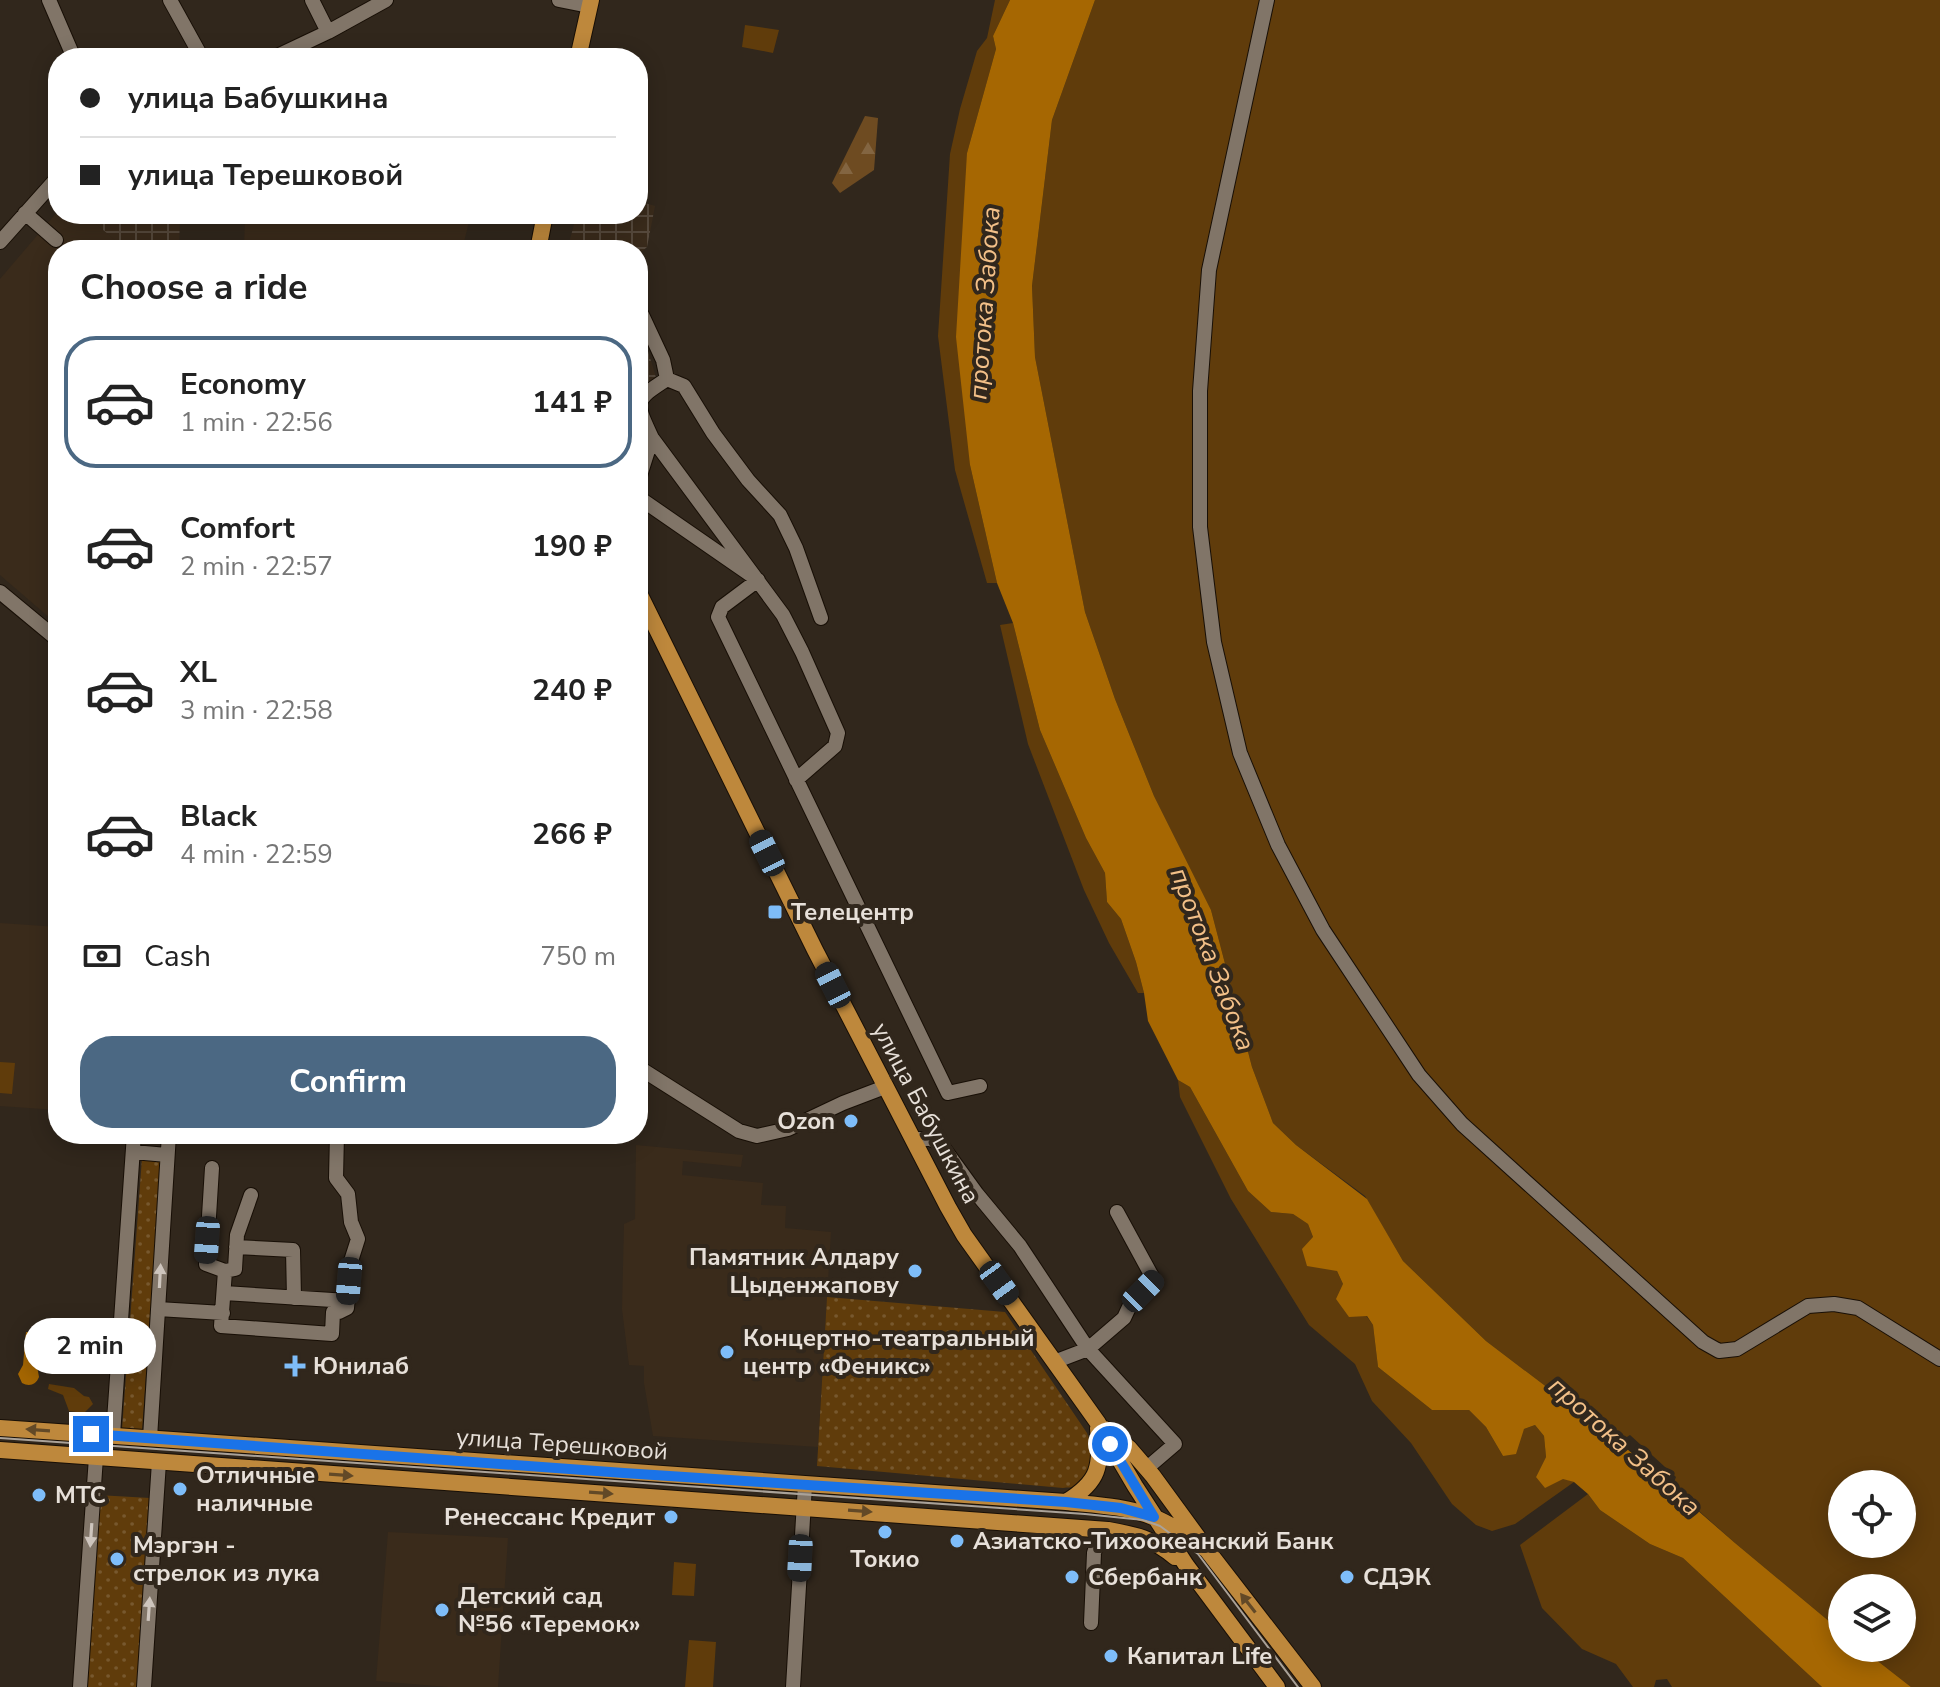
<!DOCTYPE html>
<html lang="en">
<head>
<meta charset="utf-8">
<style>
  body { margin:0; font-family:"Nunito Sans",sans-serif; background:#f2f2f2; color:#222; height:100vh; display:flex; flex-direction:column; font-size:30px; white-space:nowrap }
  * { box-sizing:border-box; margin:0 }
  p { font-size:26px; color:#767676 }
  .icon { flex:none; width:44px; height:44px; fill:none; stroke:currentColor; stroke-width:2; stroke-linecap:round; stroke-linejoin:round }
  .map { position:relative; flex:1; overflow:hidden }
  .drawer { position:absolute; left:48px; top:240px; width:600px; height:904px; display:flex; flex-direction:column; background:#fff; border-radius:32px; box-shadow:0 4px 20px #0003 }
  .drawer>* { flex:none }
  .guide { position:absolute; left:48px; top:48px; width:600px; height:176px; border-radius:32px; box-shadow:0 4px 20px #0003; display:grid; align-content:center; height:176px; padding:0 32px; background:#fff }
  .fabs { position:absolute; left:1828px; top:1470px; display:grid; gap:16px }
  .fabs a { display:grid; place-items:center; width:88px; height:88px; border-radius:50%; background:#fff; box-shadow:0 4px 20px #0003; font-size:40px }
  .end { position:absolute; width:36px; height:36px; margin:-18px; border:10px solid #1a73e8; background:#fff; box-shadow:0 0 0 4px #fff }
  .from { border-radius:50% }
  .bubble { position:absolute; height:56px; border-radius:28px; background:#fff; box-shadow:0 4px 20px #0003; font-size:26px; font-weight:700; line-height:56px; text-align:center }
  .car { position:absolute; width:24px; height:48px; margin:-24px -12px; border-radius:10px; box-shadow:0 0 6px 2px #0007; background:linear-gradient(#222 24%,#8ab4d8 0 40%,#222 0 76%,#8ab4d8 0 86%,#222 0) }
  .guide b { display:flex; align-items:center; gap:28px; height:76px; font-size:30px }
  .guide b+b { border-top:2px solid #e0e0e0 }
  .guide i { width:20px; height:20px; background:#222 }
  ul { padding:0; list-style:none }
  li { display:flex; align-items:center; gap:24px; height:132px; margin:0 16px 12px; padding:0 16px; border:4px solid transparent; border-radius:32px }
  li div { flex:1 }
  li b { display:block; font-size:30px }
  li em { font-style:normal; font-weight:700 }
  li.current { border-color:#4b6883 }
  li>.icon { width:72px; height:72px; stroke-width:1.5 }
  h2 { padding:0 32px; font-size:36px; line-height:96px }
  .pay { display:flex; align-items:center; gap:20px; height:88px; padding:0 32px; font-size:30px }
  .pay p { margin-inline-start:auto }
  .action { display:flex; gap:16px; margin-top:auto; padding:16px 32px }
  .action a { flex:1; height:92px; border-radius:32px; background:#4b6883; color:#fff; font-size:32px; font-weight:700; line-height:92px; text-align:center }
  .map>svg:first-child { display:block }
</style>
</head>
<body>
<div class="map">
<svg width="1940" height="1687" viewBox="0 0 1940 1687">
  <defs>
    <pattern id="industrial-grid" width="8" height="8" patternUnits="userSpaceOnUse" patternTransform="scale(2)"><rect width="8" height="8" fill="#3a2b1b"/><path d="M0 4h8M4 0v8" fill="none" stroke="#56493c"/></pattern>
    <pattern id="forest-firs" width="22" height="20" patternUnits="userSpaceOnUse" patternTransform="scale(2)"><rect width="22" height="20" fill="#6e4b21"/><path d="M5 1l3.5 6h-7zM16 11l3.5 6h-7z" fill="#836541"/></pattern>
    <pattern id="park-dots" width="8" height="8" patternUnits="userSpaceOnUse" patternTransform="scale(2)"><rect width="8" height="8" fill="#603c0b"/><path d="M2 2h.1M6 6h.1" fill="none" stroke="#77582e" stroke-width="1.8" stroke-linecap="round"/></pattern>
  </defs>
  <rect width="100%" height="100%" fill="#31271c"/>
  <path fill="#3a2b1b" d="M58 211V214H84L127 250H58V625L0 575V279Z
    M245 214H471L462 250H244Z
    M0 923 58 927V1110L0 1106Z
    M636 1145 743 1155 741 1167 683 1161 682 1175 763 1183 761 1205 786 1206 785 1228 831 1232 818 1447 653 1436 644 1383V1366L629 1365 622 1309 624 1224 635 1219Z
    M388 1532 508 1538 498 1687H448L376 1681Z"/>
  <path fill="url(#industrial-grid)" d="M638 201 655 206 647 247 638 255V250H567L577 214H638Z
    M84 214H180L179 250H127Z
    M638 318 657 381 638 388Z"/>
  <path fill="#603c0b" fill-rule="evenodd" d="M995 0H1010L993 36 996 49 967 153 970 465 997 583H987L955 470 938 336 950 154 960 109 977 51 987 38Z
    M1095 0H1940V1687H1911L1861 1648H1902V1588H1842V1632L1735 1543 1672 1487 1676 1477 1630 1435 1619 1442 1486 1341 1403 1261 1365 1196 1296 1145 1273 1123 1252 1067 1211 910 1154 796 1115 699 1085 612 1035 357 1032 286 1052 120ZM1842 1484H1902V1544H1842Z
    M745 25 779 30 773 53 742 47Z
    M1013 623 1040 730 1086 838 1105 873 1107 902 1121 919 1136 962 1144 993H1138L1109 943 1084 890 1028 744 1000 625Z
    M0 1062 15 1063 12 1094 0 1093Z
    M1178 1080 1190 1087 1248 1191 1271 1212 1293 1214 1308 1224 1313 1237 1337 1271 1343 1284 1373 1325 1378 1367 1432 1410H1469L1486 1427 1503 1456 1524 1429 1535 1425 1544 1436 1546 1457 1536 1477 1563 1478 1574 1482 1515 1524 1492 1531 1476 1525 1452 1504 1411 1443 1372 1401 1355 1364 1309 1325 1231 1199 1180 1097Z
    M49 1384 74 1388 84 1396 89 1397 93 1404 84 1413 69 1411 63 1395 48 1389Z
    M1588 1494 1600 1510 1650 1544 1683 1558 1822 1687H1672L1667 1679 1656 1680 1654 1687H1633L1616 1664 1582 1649 1542 1608 1520 1545Z
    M674 1562 696 1564 694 1596 672 1595Z
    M689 1640 716 1642 713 1687H685Z"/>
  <path fill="url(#forest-firs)" d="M865 116 878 118 874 170 840 193 832 183Z"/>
  <path fill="url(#park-dots)" d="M142 1158 158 1159 161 1162 142 1431 122 1430Z
    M827 1297 1005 1312 1087 1433C1093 1449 1097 1478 1076 1486 1072 1488 1067 1487 1063 1488L817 1466Z
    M97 1495 150 1498 138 1687H85Z"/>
  <path fill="#a66702" d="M1010 0H1095L1052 120 1032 286 1035 357 1085 612 1115 699 1154 796 1211 910 1252 1067 1273 1123 1296 1145 1367 1199 1403 1261 1486 1341 1619 1442 1735 1543 1842 1632V1648H1861L1911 1687H1822L1683 1558 1650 1544 1600 1510 1588 1494 1574 1482 1563 1479 1545 1488 1536 1477 1546 1457 1544 1436 1535 1425 1524 1429 1516 1454 1503 1456 1486 1427 1469 1410H1432L1378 1367 1373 1325 1367 1316 1349 1317 1336 1299 1343 1284 1337 1271 1307 1266 1302 1249 1313 1237 1308 1224 1293 1214 1271 1212 1248 1191 1190 1087 1178 1080 1148 1021 1144 993 1136 962 1121 919 1107 902 1105 873 1086 838 1040 730 1013 623 997 583 970 465 956 337 967 153 996 49 993 36Z
    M26 1332 40 1333 37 1366 39 1377C36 1385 29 1387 22 1383L18 1374 23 1365Z"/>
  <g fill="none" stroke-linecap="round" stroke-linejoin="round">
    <defs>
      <path id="minor" d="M49 0 74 58
        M170 0 202 58
        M312 0 328 32
        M559 0 589 6
        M1267 0 1209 270 1200 391V527L1214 642 1240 753 1278 845 1323 930 1419 1075 1462 1124 1703 1342 1719 1351 1737 1349 1808 1306 1834 1304 1858 1308 1940 1359
        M273 58 328 32 386 0
        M25 213 56 240
        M0 242 58 177
        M642 315 663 360 667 379
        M652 438 783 615 802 652 838 733 835 746 796 780
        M638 482 652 438C635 401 633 401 667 379L684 386 713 433 748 480 780 515 796 548 821 618
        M638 497 758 580 722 607 718 617 948 1093 980 1086
        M0 592 58 640
        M638 1067 739 1131 757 1136 788 1129 843 1103 885 1087
        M913 1139H930L940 1143 977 1194 1020 1246 1088 1349 1175 1444 1147 1468
        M133 1152 167 1155
        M212 1168 206 1264 225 1271 235 1269 237 1235 251 1195
        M236 1247 293 1250 294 1298
        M225 1271 221 1326 332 1334 333 1312H339L347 1308 351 1261 358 1239 351 1222 348 1194 336 1178 337 1134
        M224 1293 348 1301
        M158 1309 223 1313
        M1054 1362 1088 1349 1124 1318 1131 1303 1154 1280 1117 1212
        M113 1435 134 1134
        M150 1438 169 1134
        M1091 1623 1094 1553 1098 1540 1108 1530
        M80 1687 96 1457
        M144 1687 159 1462
        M793 1687 805 1485"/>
      <path id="major" d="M578 58 591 0
        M538 250 545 214
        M638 591 815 950 948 1207 964 1235 1098 1423 1135 1486 1186 1565 1277 1687
        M0 1428 1066 1502C1095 1505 1126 1506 1153 1517 1173 1525 1190 1538 1207 1550
        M1105 1429 1129 1448 1153 1476 1207 1550 1313 1687
        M0 1450 1108 1530C1136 1535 1152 1538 1175 1557
        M1066 1502C1100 1481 1101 1467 1098 1428"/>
    </defs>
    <use href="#minor" stroke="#180f06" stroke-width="16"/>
    <use href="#major" stroke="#180f06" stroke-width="18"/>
    <use href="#minor" stroke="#817568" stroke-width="14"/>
    <use href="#major" stroke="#be883c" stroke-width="16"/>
    <path stroke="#aaa299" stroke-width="2" d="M0 1438 1085 1514 1143 1520 1160 1526 1198 1554 1298 1687"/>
  </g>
  <defs><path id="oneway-solid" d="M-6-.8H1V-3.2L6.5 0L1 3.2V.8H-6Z" transform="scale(2)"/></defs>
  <g fill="#cec5bd">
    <use href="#oneway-solid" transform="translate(160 1276) rotate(-87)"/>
    <use href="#oneway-solid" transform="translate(91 1535) rotate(94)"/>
    <use href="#oneway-solid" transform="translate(149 1609) rotate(-86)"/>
  </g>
  <g fill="#624927">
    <use href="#oneway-solid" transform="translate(38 1430) rotate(-176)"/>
    <use href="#oneway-solid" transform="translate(341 1475) rotate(4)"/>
    <use href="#oneway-solid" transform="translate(601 1493) rotate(4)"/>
    <use href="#oneway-solid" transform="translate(860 1511) rotate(4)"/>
    <use href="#oneway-solid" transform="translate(1248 1603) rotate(-128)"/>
  </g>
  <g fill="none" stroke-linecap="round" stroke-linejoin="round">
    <path stroke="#1a73e8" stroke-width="10" d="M91 1434 624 1473 1066 1502 1121 1508 1154 1517 1110 1444"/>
  </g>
  <g fill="#7ebdf9" stroke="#31271c" stroke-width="3">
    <rect x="767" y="904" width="16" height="16" rx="4"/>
    <circle cx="851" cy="1121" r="8"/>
    <circle cx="915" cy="1271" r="8"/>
    <circle cx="727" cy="1352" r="8"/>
    <path d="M291 1354h8v8h8v8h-8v8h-8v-8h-8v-8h8z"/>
    <circle cx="180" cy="1489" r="8"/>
    <circle cx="39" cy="1495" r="8"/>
    <circle cx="671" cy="1517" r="8"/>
    <circle cx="885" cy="1532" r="8"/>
    <circle cx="957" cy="1541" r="8"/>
    <circle cx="117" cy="1559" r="8"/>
    <circle cx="1072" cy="1577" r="8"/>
    <circle cx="1347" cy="1577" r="8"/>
    <circle cx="442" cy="1610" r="8"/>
    <circle cx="1111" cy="1656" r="8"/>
  </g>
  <g text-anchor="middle" stroke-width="8" stroke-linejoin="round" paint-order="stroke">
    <g font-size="24" font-weight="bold" fill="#e7e0d9" stroke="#31271c" text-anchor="start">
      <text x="791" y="920">Телецентр</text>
      <text x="835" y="1129" text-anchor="end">Ozon</text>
      <text x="899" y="1265" text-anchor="end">Памятник Алдару<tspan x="899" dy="28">Цыденжапову</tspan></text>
      <text x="743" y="1346">Концертно-театральный<tspan x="743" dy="28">центр «Феникс»</tspan></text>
      <text x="313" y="1374">Юнилаб</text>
      <text x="196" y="1483">Отличные<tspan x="196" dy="28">наличные</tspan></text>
      <text x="55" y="1503">МТС</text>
      <text x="655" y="1525" text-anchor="end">Ренессанс Кредит</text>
      <text x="973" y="1549">Азиатско-Тихоокеанский Банк</text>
      <text x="133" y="1553">Мэргэн -<tspan x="133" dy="28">стрелок из лука</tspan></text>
      <text x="885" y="1567" text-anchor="middle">Токио</text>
      <text x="1088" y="1585">Сбербанк</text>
      <text x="1363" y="1585">СДЭК</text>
      <text x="458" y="1604">Детский сад<tspan x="458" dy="28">№56 «Теремок»</tspan></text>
      <text x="1127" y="1664">Капитал Life</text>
    </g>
    <g font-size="24" fill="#e7e0d9" stroke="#31271c">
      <text transform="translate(926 1113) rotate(62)" y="8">улица Бабушкина</text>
      <text transform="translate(562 1444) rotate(4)" y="8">улица Терешковой</text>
    </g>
    <g font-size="26" font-style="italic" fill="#f3c088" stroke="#31271c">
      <text transform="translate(984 303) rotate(-86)" y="9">протока Забока</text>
      <text transform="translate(1213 959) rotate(69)" y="9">протока Забока</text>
      <text transform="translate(1625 1446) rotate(42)" y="9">протока Забока</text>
    </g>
  </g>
</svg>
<div class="fabs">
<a><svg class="icon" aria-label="locate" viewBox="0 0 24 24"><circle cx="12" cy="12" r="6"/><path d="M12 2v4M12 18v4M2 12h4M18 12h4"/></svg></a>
<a><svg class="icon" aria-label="layers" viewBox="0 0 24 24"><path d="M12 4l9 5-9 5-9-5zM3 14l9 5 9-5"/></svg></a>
</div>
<i class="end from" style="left:1110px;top:1444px"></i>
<i class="end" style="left:91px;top:1434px"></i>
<div class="bubble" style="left:24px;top:1318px;width:132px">2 min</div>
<i class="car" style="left:767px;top:853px;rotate:334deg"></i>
<i class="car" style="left:833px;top:985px;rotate:333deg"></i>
<i class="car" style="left:207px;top:1240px;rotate:184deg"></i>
<i class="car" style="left:349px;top:1281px;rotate:185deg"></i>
<i class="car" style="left:999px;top:1283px;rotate:144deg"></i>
<i class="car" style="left:1143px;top:1291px;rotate:45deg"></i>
<i class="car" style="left:800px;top:1558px;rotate:183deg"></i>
<div class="guide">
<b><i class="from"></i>улица Бабушкина</b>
<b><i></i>улица Терешковой</b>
</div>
<section class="drawer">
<h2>Choose a ride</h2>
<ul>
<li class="current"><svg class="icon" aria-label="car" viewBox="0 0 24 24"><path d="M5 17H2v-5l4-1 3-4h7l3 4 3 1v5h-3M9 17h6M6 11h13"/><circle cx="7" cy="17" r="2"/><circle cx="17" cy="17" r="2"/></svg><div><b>Economy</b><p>1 min · 22:56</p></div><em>141 ₽</em></li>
<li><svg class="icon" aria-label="car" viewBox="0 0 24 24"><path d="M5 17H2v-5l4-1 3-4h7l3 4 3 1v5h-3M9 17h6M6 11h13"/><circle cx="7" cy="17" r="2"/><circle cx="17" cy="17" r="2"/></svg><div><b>Comfort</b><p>2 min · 22:57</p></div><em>190 ₽</em></li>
<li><svg class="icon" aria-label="car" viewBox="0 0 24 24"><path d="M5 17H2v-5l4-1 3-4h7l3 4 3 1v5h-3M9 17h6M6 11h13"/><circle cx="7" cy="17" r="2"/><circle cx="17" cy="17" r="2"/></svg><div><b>XL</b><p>3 min · 22:58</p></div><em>240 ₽</em></li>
<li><svg class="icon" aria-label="car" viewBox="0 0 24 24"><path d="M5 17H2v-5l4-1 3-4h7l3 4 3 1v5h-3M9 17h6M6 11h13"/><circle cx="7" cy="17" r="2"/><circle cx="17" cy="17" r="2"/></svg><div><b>Black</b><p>4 min · 22:59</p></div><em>266 ₽</em></li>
</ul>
<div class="pay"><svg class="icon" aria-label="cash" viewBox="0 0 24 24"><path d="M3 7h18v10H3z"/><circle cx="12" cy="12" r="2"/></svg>Cash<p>750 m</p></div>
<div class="action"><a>Confirm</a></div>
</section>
</div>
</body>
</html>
